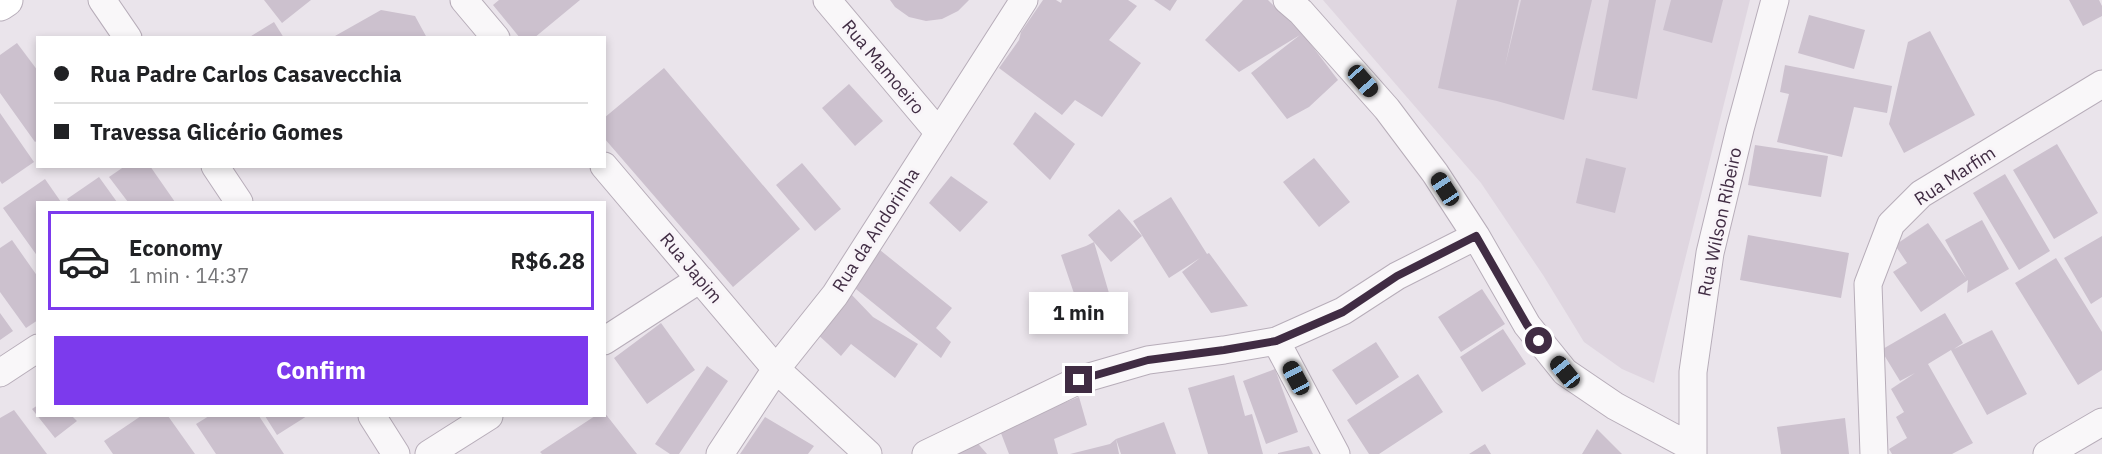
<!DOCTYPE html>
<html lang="en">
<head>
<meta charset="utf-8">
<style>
  body { margin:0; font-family:"IBM Plex Sans",sans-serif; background:#f2f2f2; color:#202124; height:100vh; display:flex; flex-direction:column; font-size:22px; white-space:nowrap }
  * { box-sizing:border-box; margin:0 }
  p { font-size:20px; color:#757577 }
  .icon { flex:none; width:33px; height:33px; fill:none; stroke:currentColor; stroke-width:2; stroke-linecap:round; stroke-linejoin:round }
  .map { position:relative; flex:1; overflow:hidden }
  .drawer { position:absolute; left:36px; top:201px; width:570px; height:216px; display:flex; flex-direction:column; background:#fff; border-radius:0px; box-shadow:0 3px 9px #0003 }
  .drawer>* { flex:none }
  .top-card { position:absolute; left:36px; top:36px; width:570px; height:132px; border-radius:0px; box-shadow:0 3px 9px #0003; display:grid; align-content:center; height:132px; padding:0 18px; background:#fff }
  .end { position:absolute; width:27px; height:27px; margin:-14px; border:8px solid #402c43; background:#fff; box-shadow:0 0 0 3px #fff }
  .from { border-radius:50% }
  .bubble { position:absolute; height:42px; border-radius:0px; background:#fff; box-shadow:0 3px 9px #0003; font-size:20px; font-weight:700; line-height:42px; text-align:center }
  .car { position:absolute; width:18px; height:36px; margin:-18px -9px; border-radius:8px; box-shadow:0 0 4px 2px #0007; background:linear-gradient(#222 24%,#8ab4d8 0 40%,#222 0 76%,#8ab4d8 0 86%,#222 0) }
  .top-card b { display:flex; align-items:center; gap:21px; height:57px; font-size:22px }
  .top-card b+b { border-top:2px solid #e0e0e0 }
  .top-card i { width:15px; height:15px; background:#202124 }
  ul { padding:10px 0 0; list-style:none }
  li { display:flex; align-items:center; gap:18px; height:99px; margin:0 12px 9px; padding:0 6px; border:3px solid transparent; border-radius:0px }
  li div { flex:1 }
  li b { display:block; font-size:22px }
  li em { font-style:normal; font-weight:700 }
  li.on { border-color:#7c3aed }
  li>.icon { width:54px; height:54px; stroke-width:1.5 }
  .action { display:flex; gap:12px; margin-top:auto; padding:12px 18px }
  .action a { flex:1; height:69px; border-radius:0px; background:#7c3aed; color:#fff; font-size:24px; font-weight:700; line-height:69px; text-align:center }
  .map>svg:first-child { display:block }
</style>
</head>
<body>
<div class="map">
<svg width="2102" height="454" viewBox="0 0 2102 454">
  <rect width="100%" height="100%" fill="#eae4eb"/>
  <path fill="#dfd6e0" d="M1323 0H1750L1654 383 1622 369 1584 342 1543 275 1481 183Z"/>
  <path fill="#ccc1ce" d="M264 0H311L282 23Z
    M499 0H580L534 38H520L493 5Z
    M890 0H969L958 11 942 19 926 21 909 17 895 7Z
    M1043 0H1056L1061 3 1062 0H1128L1137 6 1109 40 1141 63 1102 117 1075 100 1062 115 999 68 1019 40 1021 32Z
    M1154 0H1177L1170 11Z
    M1243 0H1268L1303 34 1338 80 1309 107 1287 119 1251 73 1300 35 1239 72 1205 40Z
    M1457 0H1519L1505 66 1521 0H1592L1564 120 1497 101 1438 88Z
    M1609 0H1656L1637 99 1592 90Z
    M1671 0H1723L1712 43 1663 30Z
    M2069 0H2099L2102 6V16L2083 26Z
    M381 10 415 16 427 38H336L335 36Z
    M1809 15 1865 30 1854 69 1798 53Z
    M274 22 284 38H248Z
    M1930 31 1975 115 1904 153 1889 124 1908 42Z
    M17 43 38 71V140L35 142 0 93V55Z
    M1785 65 1892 86 1887 113 1854 107 1842 157 1777 142 1789 94 1780 92Z
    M664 68 800 229 733 287 604 138V118Z
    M849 84 883 121 855 146 822 108Z
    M1035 112 1075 144 1050 180 1013 144Z
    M0 113 34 162 2 184 0 181Z
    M2057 144 2098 213 2054 239 2013 170Z
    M1755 145 1828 156 1821 197 1748 185Z
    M1314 158 1350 202 1319 227 1283 182Z
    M1586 158 1626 168 1615 213 1576 203Z
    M802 163 841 209 815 231 776 185Z
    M125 166H150L175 202H128L109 177Z
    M2005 174 2050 251 2019 270 1973 193Z
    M951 176 988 202 960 232 929 203Z
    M99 177 117 202H69L67 199Z
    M45 179 61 202H38V257L3 208Z
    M1171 197 1207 254 1209 253 1248 306 1211 313 1182 272 1200 258 1169 278 1133 221Z
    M1119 209 1142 236 1111 262 1088 235Z
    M1982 220 2009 269 1967 293 1968 280 1921 312 1893 272 1907 263 1895 245 1928 223 1966 278 1945 240Z
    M1748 235 1849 253 1841 298 1740 280Z
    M2102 236V297L2091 304 2064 258Z
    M12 240 38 277V320L26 328 0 292V248Z
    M1094 242 1116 317H1082L1061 255 1086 246Z
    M875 246 952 308 936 328 951 342 941 358 851 285Z
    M2056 258 2102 332V370L2078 385 2015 283Z
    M1482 289 1505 324 1461 352 1438 317Z
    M850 293 873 317 918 344 895 378 851 344 841 356 814 331Z
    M0 313 13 331 0 340Z
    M1945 313 1963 343 1954 349 1992 330 2027 394 1987 415 1951 350 1928 364 1973 443 1952 454H1892L1889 449 1907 438 1896 417 1904 412 1891 389 1915 373 1900 381 1881 350Z
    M661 323 695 370 647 404 614 358Z
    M1503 329 1526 364 1482 392 1460 357Z
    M1376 342 1399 377 1356 405 1332 370Z
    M707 366 728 381 679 454H670L655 444Z
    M1275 369 1298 432 1266 444 1243 381Z
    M1418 374 1443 412 1379 454H1369L1347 420Z
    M1234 375 1245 416 1252 414 1263 454H1208L1188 388Z
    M1079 397 1087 425 1054 439 1058 454H1009L999 428Z
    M38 405V416H72L77 421 55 438 32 409Z
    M14 410 47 454H0V418Z
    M604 412 637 454H542L540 452 595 416H604Z
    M141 416H168L195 454H113L104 441Z
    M209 416H235L236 417 239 416H259L284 454H216L196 424Z
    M265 416H307L277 435Z
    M765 417 814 446 808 454H740Z
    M1845 418 1849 454H1781L1777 427Z
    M1164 422 1176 454H1121L1116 439Z
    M1597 429 1622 454H1582Z
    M974 439 987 454H937Z
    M1116 439 1119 454H1070L1110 444Z
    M1485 444 1491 454H1469Z
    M1309 446 1313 454H1278V453Z"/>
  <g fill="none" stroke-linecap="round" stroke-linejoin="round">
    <defs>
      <path id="street" d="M102 0 128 38
        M464 0 496 38
        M827 0 939 133
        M1287 0 1301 12 1387 109 1435 173 1476 236 1527 325 1565 372 1615 406 1693 448
        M215 166 239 202
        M604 166 776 369 868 454
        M604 341 700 279
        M1276 341 1336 454
        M0 373 38 348
        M372 416 396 454
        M429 454 489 416
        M720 454 776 369 835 295 1024 0
        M926 454 1079 380 1148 360 1224 350 1276 341 1343 311 1397 276 1476 236
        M1693 454V372L1710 253 1740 129 1775 0
        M1874 454 1868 284 1891 224 1921 194 2102 84
        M2047 454 2102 422"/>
      <path id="secondary" d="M0 4 6 0"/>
    </defs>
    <use href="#street" stroke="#b7adb9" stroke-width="29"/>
    <use href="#secondary" stroke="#b7adb9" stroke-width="35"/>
    <use href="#street" stroke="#f9f7f9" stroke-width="27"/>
    <use href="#secondary" stroke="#fff" stroke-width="33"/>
  </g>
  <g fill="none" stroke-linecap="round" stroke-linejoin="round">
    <path stroke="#402c43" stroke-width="8" d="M1079 380 1148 360 1224 350 1276 341 1343 312 1397 276 1476 236 1527 325 1539 341"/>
  </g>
  <g text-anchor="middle" stroke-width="6" stroke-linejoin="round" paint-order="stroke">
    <g font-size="18" fill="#402c43" stroke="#f8f4f8">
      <text transform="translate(883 67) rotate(50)" y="6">Rua Mamoeiro</text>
      <text transform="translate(1955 176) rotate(-33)" y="6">Rua Marfim</text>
      <text transform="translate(1720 222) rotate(-78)" y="6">Rua Wilson Ribeiro</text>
      <text transform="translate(876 230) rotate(-57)" y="6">Rua da Andorinha</text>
      <text transform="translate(691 268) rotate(50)" y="6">Rua Japim</text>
    </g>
  </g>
</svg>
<i class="end from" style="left:1539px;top:341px"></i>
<i class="end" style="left:1079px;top:380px"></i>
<div class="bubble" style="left:1029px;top:292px;width:99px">1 min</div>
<i class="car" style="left:1363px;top:81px;rotate:139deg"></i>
<i class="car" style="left:1445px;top:189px;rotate:327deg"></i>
<i class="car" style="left:1565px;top:372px;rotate:321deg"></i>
<i class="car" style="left:1296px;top:378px;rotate:332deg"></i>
<div class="top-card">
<b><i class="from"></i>Rua Padre Carlos Casavecchia</b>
<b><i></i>Travessa Glicério Gomes</b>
</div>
<section class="drawer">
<ul>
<li class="on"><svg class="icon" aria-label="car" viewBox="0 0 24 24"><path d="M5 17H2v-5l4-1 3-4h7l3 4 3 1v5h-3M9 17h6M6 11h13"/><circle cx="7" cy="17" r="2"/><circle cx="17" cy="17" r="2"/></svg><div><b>Economy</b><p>1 min · 14:37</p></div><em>R$6.28</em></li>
</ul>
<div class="action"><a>Confirm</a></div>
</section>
</div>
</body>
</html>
